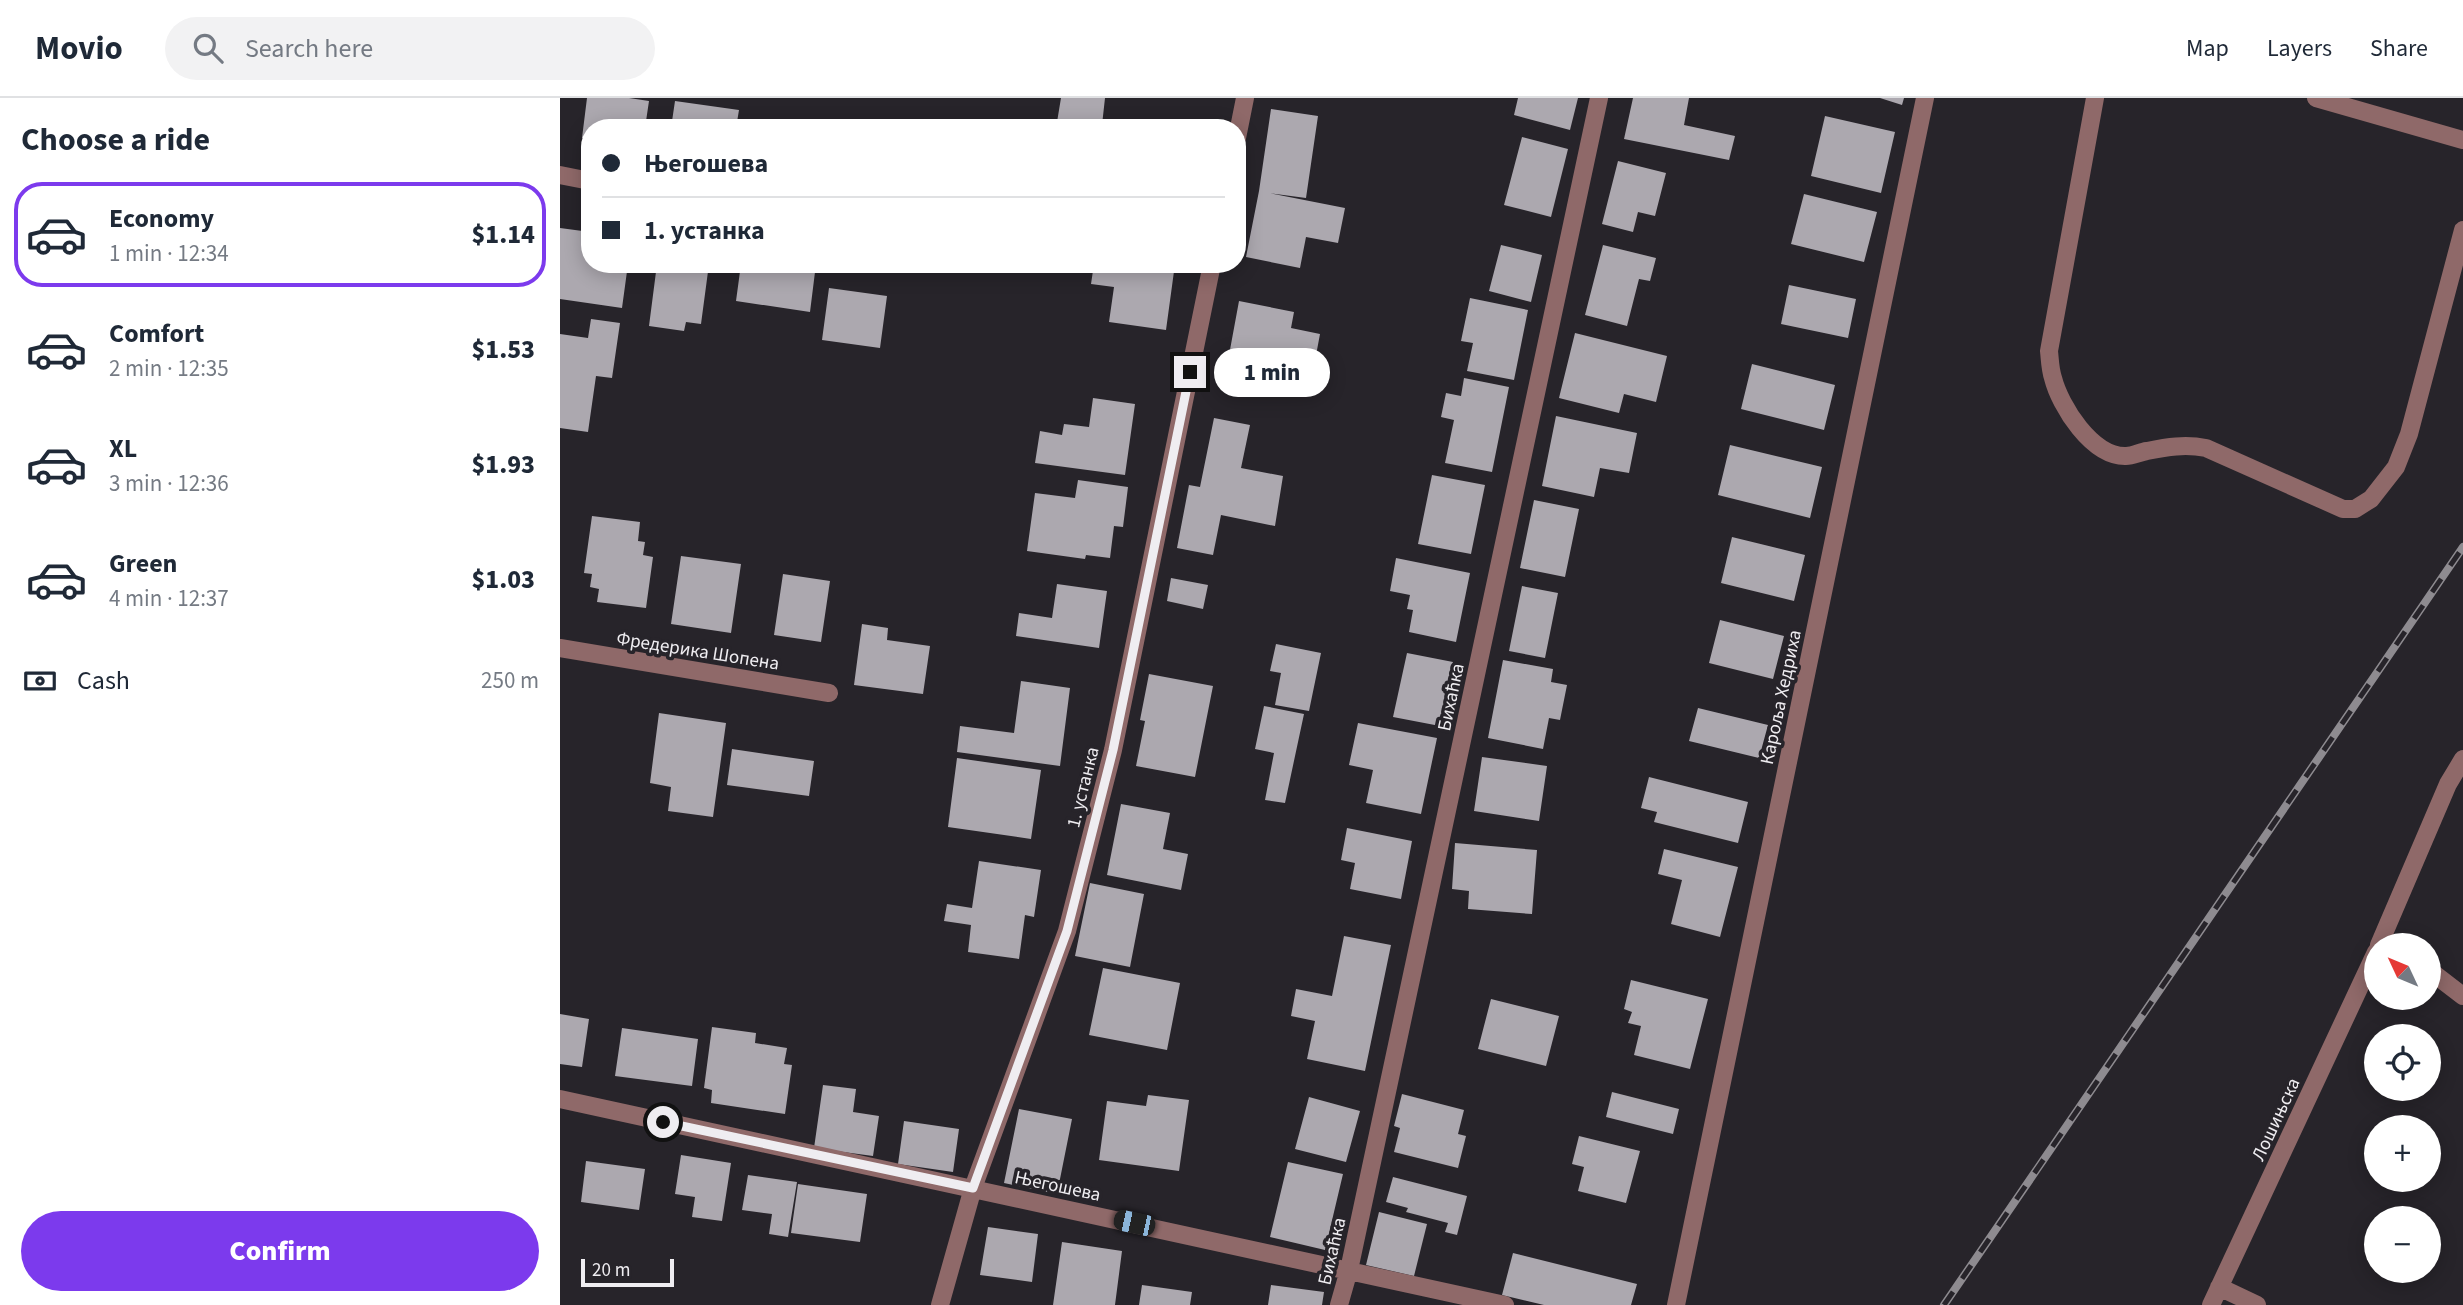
<!DOCTYPE html>
<html lang="en">
<head>
<meta charset="utf-8">
<style>
  body { margin:0; font-family:"Source Sans 3",sans-serif; background:#f2f2f3; color:#1f2937; height:100vh; display:flex; flex-direction:column; font-size:26px; white-space:nowrap }
  * { box-sizing:border-box; margin:0 }
  p { font-size:23px; color:#747a83 }
  .icon { flex:none; width:38px; height:38px; fill:none; stroke:currentColor; stroke-width:2; stroke-linecap:round; stroke-linejoin:round }
  .map { position:relative; flex:1; overflow:hidden }
  .details { display:flex; flex-direction:column; background:#fff; width:560px }
  .details>* { flex:none }
  .hud { position:absolute; left:21px; top:21px; width:665px; height:154px; border-radius:28px; box-shadow:0 4px 18px #0003; display:grid; align-content:center; height:154px; padding:0 21px; background:#fff }
  .needle { width:46px; rotate:314deg }
  .fabs { position:absolute; left:1804px; top:835px; display:grid; gap:14px }
  .fabs a { display:grid; place-items:center; width:77px; height:77px; border-radius:50%; background:#fff; box-shadow:0 4px 18px #0003; font-size:35px }
  .scale { position:absolute; left:21px; bottom:18px; width:93px; box-sizing:border-box; padding-left:7px; border:4px solid #efedf1; border-top:0; font-size:19px; line-height:24px; white-space:nowrap; color:#efedf1; -webkit-text-stroke:5px #27242a; paint-order:stroke }
  .end { position:absolute; width:32px; height:32px; margin:-16px; border:9px solid #efedf1; background:#111; box-shadow:0 0 0 4px #111 }
  .from { border-radius:50% }
  .bubble { position:absolute; height:49px; border-radius:24px; background:#fff; box-shadow:0 4px 18px #0003; font-size:23px; font-weight:800; line-height:49px; text-align:center }
  .car { position:absolute; width:21px; height:42px; margin:-21px -10px; border-radius:9px; box-shadow:0 0 5px 2px #0007; background:linear-gradient(#222 24%,#8ab4d8 0 40%,#222 0 76%,#8ab4d8 0 86%,#222 0) }
  .hud b { display:flex; align-items:center; gap:24px; height:66px; font-size:26px }
  .hud b+b { border-top:2px solid #e0e1e3 }
  .hud i { width:18px; height:18px; background:#1f2937 }
  ul { padding:0; list-style:none }
  li { display:flex; align-items:center; gap:21px; height:105px; margin:0 14px 10px; padding:0 7px; border:4px solid transparent; border-radius:28px }
  li div { flex:1 }
  li b { display:block; font-size:26px }
  li em { font-style:normal; font-weight:800 }
  li.current { border-color:#7c3aed }
  li>.icon { width:63px; height:63px; stroke-width:1.5 }
  h2 { padding:0 21px; font-size:32px; line-height:84px }
  .pay { display:flex; align-items:center; gap:18px; height:77px; padding:0 21px; font-size:26px }
  .pay p { margin-inline-start:auto }
  .action { display:flex; gap:14px; margin-top:auto; padding:14px 21px }
  .action a { flex:1; height:80px; border-radius:42px; background:#7c3aed; color:#fff; font-size:28px; font-weight:800; line-height:80px; text-align:center }
  header { display:flex; align-items:center; gap:42px; box-sizing:border-box; height:98px; padding:0 35px; background:#fff; border-bottom:2px solid #e0e1e3 }
  header strong { font-size:33px }
  nav { display:flex; gap:38px; margin-inline-start:auto; font-size:24px }
  .search { width:490px; height:63px; background:#f2f2f3; display:flex; align-items:center; gap:18px; box-sizing:border-box; padding:0 24px; border-radius:38px; color:#747a83; font-size:26px }
  main { display:flex; flex:1; min-height:0 }
  .map>svg:first-child { display:block }
</style>
</head>
<body>
<header>
<strong>Movio</strong>
<div class="search"><svg class="icon" aria-label="search" viewBox="0 0 24 24"><circle cx="10" cy="10" r="6"/><path d="M15 15l6 6"/></svg>Search here</div>
<nav><a>Map</a><a>Layers</a><a>Share</a></nav>
</header>
<main>
<section class="details">
<h2>Choose a ride</h2>
<ul>
<li class="current"><svg class="icon" aria-label="car" viewBox="0 0 24 24"><path d="M5 17H2v-5l4-1 3-4h7l3 4 3 1v5h-3M9 17h6M6 11h13"/><circle cx="7" cy="17" r="2"/><circle cx="17" cy="17" r="2"/></svg><div><b>Economy</b><p>1 min · 12:34</p></div><em>$1.14</em></li>
<li><svg class="icon" aria-label="car" viewBox="0 0 24 24"><path d="M5 17H2v-5l4-1 3-4h7l3 4 3 1v5h-3M9 17h6M6 11h13"/><circle cx="7" cy="17" r="2"/><circle cx="17" cy="17" r="2"/></svg><div><b>Comfort</b><p>2 min · 12:35</p></div><em>$1.53</em></li>
<li><svg class="icon" aria-label="car" viewBox="0 0 24 24"><path d="M5 17H2v-5l4-1 3-4h7l3 4 3 1v5h-3M9 17h6M6 11h13"/><circle cx="7" cy="17" r="2"/><circle cx="17" cy="17" r="2"/></svg><div><b>XL</b><p>3 min · 12:36</p></div><em>$1.93</em></li>
<li><svg class="icon" aria-label="car" viewBox="0 0 24 24"><path d="M5 17H2v-5l4-1 3-4h7l3 4 3 1v5h-3M9 17h6M6 11h13"/><circle cx="7" cy="17" r="2"/><circle cx="17" cy="17" r="2"/></svg><div><b>Green</b><p>4 min · 12:37</p></div><em>$1.03</em></li>
</ul>
<div class="pay"><svg class="icon" aria-label="cash" viewBox="0 0 24 24"><path d="M3 7h18v10H3z"/><circle cx="12" cy="12" r="2"/></svg>Cash<p>250 m</p></div>
<div class="action"><a>Confirm</a></div>
</section>
<div class="map">
<svg width="1903" height="1207" viewBox="0 0 1903 1207">
  <rect width="100%" height="100%" fill="#27242a"/>
  <path fill="#aca8af" d="M27 0H69L89 3 85 30H30V41L22 40Z
    M501 0H545L542 27 530 25 529 30H496Z
    M958 0H1018L1010 32 954 17Z
    M1073 0H1129L1124 27 1175 38 1169 62 1064 41Z
    M1320 0H1344L1342 7Z
    M115 3 179 12 176 30H111Z
    M711 11 758 18 746 100 709 95 785 110 778 145 746 139 740 170 686 159 699 93Z
    M1265 18 1335 34 1321 95 1251 78Z
    M208 21 263 28V30H207Z
    M962 39 1008 51 991 119 944 107Z
    M1058 63 1106 75 1095 118 1078 114 1073 134 1042 126Z
    M1244 96 1317 114 1304 164 1231 146Z
    M0 130 30 134V166H68L62 210 0 201Z
    M941 147 982 157 971 204 929 193Z
    M1043 147 1096 160 1090 183 1079 181 1067 228 1025 217Z
    M97 166H149L141 226 126 224 124 233 89 228Z
    M181 166H201L255 174 250 214 176 203Z
    M534 166H615L606 232 549 224 554 189 531 186Z
    M1229 187 1296 201 1288 240 1221 226Z
    M269 190 327 198 320 250 262 242Z
    M910 200 968 212 954 282 907 273 913 245 901 243Z
    M679 203 734 214 731 230 760 236 754 268 732 263 729 280 667 268Z
    M31 221 60 225 52 280 36 278 28 334 0 330V236L28 240Z
    M1015 235 1107 258 1096 304 1064 296 1059 315 999 300Z
    M1192 266 1275 287 1264 332 1181 311Z
    M904 280 949 289 932 374 885 365 894 322 881 319 886 295 901 298Z
    M533 300 575 306 565 377 475 365 480 333 502 337 504 326 529 329Z
    M996 318 1077 335 1069 375 1040 370 1034 399 982 388Z
    M654 320 690 327 681 370 723 378 715 428 661 417 653 457 617 450 629 387 640 389Z
    M1170 347 1262 369 1250 420 1158 397Z
    M872 377 925 387 911 456 858 446Z
    M518 382 568 389 563 429 554 428 550 460 526 457 525 461 467 453 475 395 515 400Z
    M974 402 1019 411 1005 479 960 470Z
    M32 418 80 424 78 443 85 444 83 457 93 459 86 510 37 504 39 491 30 489 32 476 24 475Z
    M1172 439 1245 457 1234 503 1161 485Z
    M121 458 181 466 171 535 111 526Z
    M836 460 910 475 896 544 849 534 853 512 847 511 850 497 830 493Z
    M223 476 270 483 261 544 214 537Z
    M611 480 648 487 643 511 607 503Z
    M497 486 547 493 539 550 456 538 459 515 492 520Z
    M962 488 998 495 985 560 949 553Z
    M1160 522 1224 538 1213 581 1149 565Z
    M302 526 328 530 327 542 370 548 363 596 294 587Z
    M716 546 761 555 749 613 715 607 721 575 710 573Z
    M847 555 893 564 880 628 833 619Z
    M943 562 993 571 991 584 1007 587 1000 622 989 620 983 651 928 640Z
    M589 576 653 588 635 679 576 668 585 623 580 622Z
    M461 583 510 590 500 668 397 654 400 628 454 635Z
    M704 608 744 616 725 705 705 702 714 655 695 651Z
    M1138 610 1208 627 1199 660 1129 643Z
    M99 615 166 625 153 719 108 713 111 689 90 685Z
    M798 625 877 640 861 716 806 705 813 672 789 667Z
    M172 651 254 663 249 698 167 687Z
    M922 659 987 668 979 723 914 713Z
    M397 660 481 672 471 741 388 729Z
    M1089 679 1188 704 1178 745 1094 724 1097 714 1081 710Z
    M561 706 610 715 603 751 628 756 621 792 547 777Z
    M787 730 852 743 841 801 790 791 795 765 781 762Z
    M895 745 977 752 972 816 908 811 909 793 892 791Z
    M1104 751 1178 769 1160 839 1111 826 1122 782 1098 776Z
    M419 763 481 772 474 819 465 817 459 861 408 854 411 827 384 823 387 806 412 810Z
    M530 785 584 796 570 869 515 858Z
    M784 838 831 847 805 973 747 961 755 923 731 918 736 891 772 898Z
    M543 870 620 885 607 952 529 937Z
    M1071 882 1148 901 1130 971 1074 957 1081 928 1068 925 1072 914 1064 911Z
    M931 901 999 918 986 968 918 951Z
    M0 916 29 921 22 969 0 966Z
    M152 929 196 935 195 945 227 950 224 966 232 967 225 1016 151 1005 152 992 144 990Z
    M62 930 138 941 132 988 55 978Z
    M263 987 296 991 293 1014 319 1018 313 1058 254 1050Z
    M1052 994 1119 1011 1113 1036 1046 1019Z
    M842 996 904 1012 898 1036 906 1038 898 1070 834 1054 840 1030 834 1028Z
    M588 997 629 1002 619 1073 539 1062 547 1003 586 1008Z
    M749 999 800 1013 786 1064 735 1051Z
    M459 1011 512 1021 497 1096 444 1085Z
    M344 1023 399 1031 393 1074 338 1066Z
    M1019 1038 1080 1053 1066 1105 1018 1093 1024 1069 1012 1066Z
    M121 1057 171 1065 162 1123 132 1119 135 1099 115 1096Z
    M26 1063 85 1071 79 1112 21 1104Z
    M728 1064 783 1076 765 1152 710 1139Z
    M188 1077 237 1084 228 1139 209 1136 212 1116 182 1112Z
    M833 1079 907 1098 897 1137 885 1134 888 1125 846 1114 848 1110 826 1104Z
    M238 1086 307 1096 300 1144 231 1135Z
    M819 1114 867 1126 854 1178 806 1167Z
    M428 1129 478 1136 472 1184 420 1177Z
    M502 1144 562 1153 555 1207H493Z
    M953 1155 1077 1186 1071 1207H984L942 1197Z
    M582 1187 632 1194 630 1207H579Z
    M711 1187 764 1194 762 1207H708Z"/>
  <g fill="none" stroke-linecap="round" stroke-linejoin="round">
    <path stroke="#8f6969" stroke-width="18" d="M1535 0 1489 253C1490 262 1490 271 1493 280 1500 308 1532 359 1566 358 1573 358 1580 354 1587 353 1607 349 1625 346 1646 350L1783 411H1795L1811 401 1836 369 1849 336 1903 132
      M1756 0 1903 42
      M677 40 685 0
      M0 77 30 83
      M0 550 269 595
      M1819 847 1888 686 1903 661
      M1869 872 1903 898
      M0 1001 945 1207
      M1659 1189 1697 1207
      M380 1207 413 1090 507 833 553 652 652 166
      M779 1207 789 1172 1039 0
      M1116 1207 1365 0
      M1651 1207 1816 854"/>
    <defs>
      <path id="rail" d="M1384 1207 1903 449"/>
    </defs>
    <use href="#rail" stroke="#8e8b90" stroke-width="8"/>
    <use href="#rail" stroke="#27242a" stroke-width="5" stroke-dasharray="16" stroke-linecap="butt"/>
  </g>
  <g fill="none" stroke-linecap="round" stroke-linejoin="round">
    <path stroke="#efedf1" stroke-width="9" d="M103 1024 413 1090 507 833 553 652 630 274"/>
  </g>
  <g text-anchor="middle" stroke-width="7" stroke-linejoin="round" paint-order="stroke">
    <g font-size="19" fill="#efedf1" stroke="#27242a">
      <text transform="translate(138 552) rotate(9)" y="7">Фредерика Шопена</text>
      <text transform="translate(890 599) rotate(-78)" y="7">Бихаћка</text>
      <text transform="translate(1220 599) rotate(-78)" y="7">Кароља Хедриха</text>
      <text transform="translate(522 689) rotate(-76)" y="7">1. устанка</text>
      <text transform="translate(1715 1021) rotate(-65)" y="7">Лошињска</text>
      <text transform="translate(498 1087) rotate(12)" y="7">Његошева</text>
      <text transform="translate(771 1153) rotate(-77)" y="7">Бихаћка</text>
    </g>
  </g>
</svg>
<div class="fabs">
<a><svg class="needle" viewBox="-14 -14 28 28"><path d="M0-13l5 13h-10z" fill="#e53935"/><path d="M0 13l5-13h-10z" fill="#747a83"/></svg></a>
<a><svg class="icon" aria-label="locate" viewBox="0 0 24 24"><circle cx="12" cy="12" r="6"/><path d="M12 2v4M12 18v4M2 12h4M18 12h4"/></svg></a>
<a>+</a>
<a>−</a>
</div>
<div class="scale">20 m</div>
<i class="end from" style="left:103px;top:1024px"></i>
<i class="end" style="left:630px;top:274px"></i>
<div class="bubble" style="left:654px;top:250px;width:116px">1 min</div>
<i class="car" style="left:574px;top:1125px;rotate:282deg"></i>
<div class="hud">
<b><i class="from"></i>Његошева</b>
<b><i></i>1. устанка</b>
</div>
</div>
</main>
</body>
</html>
